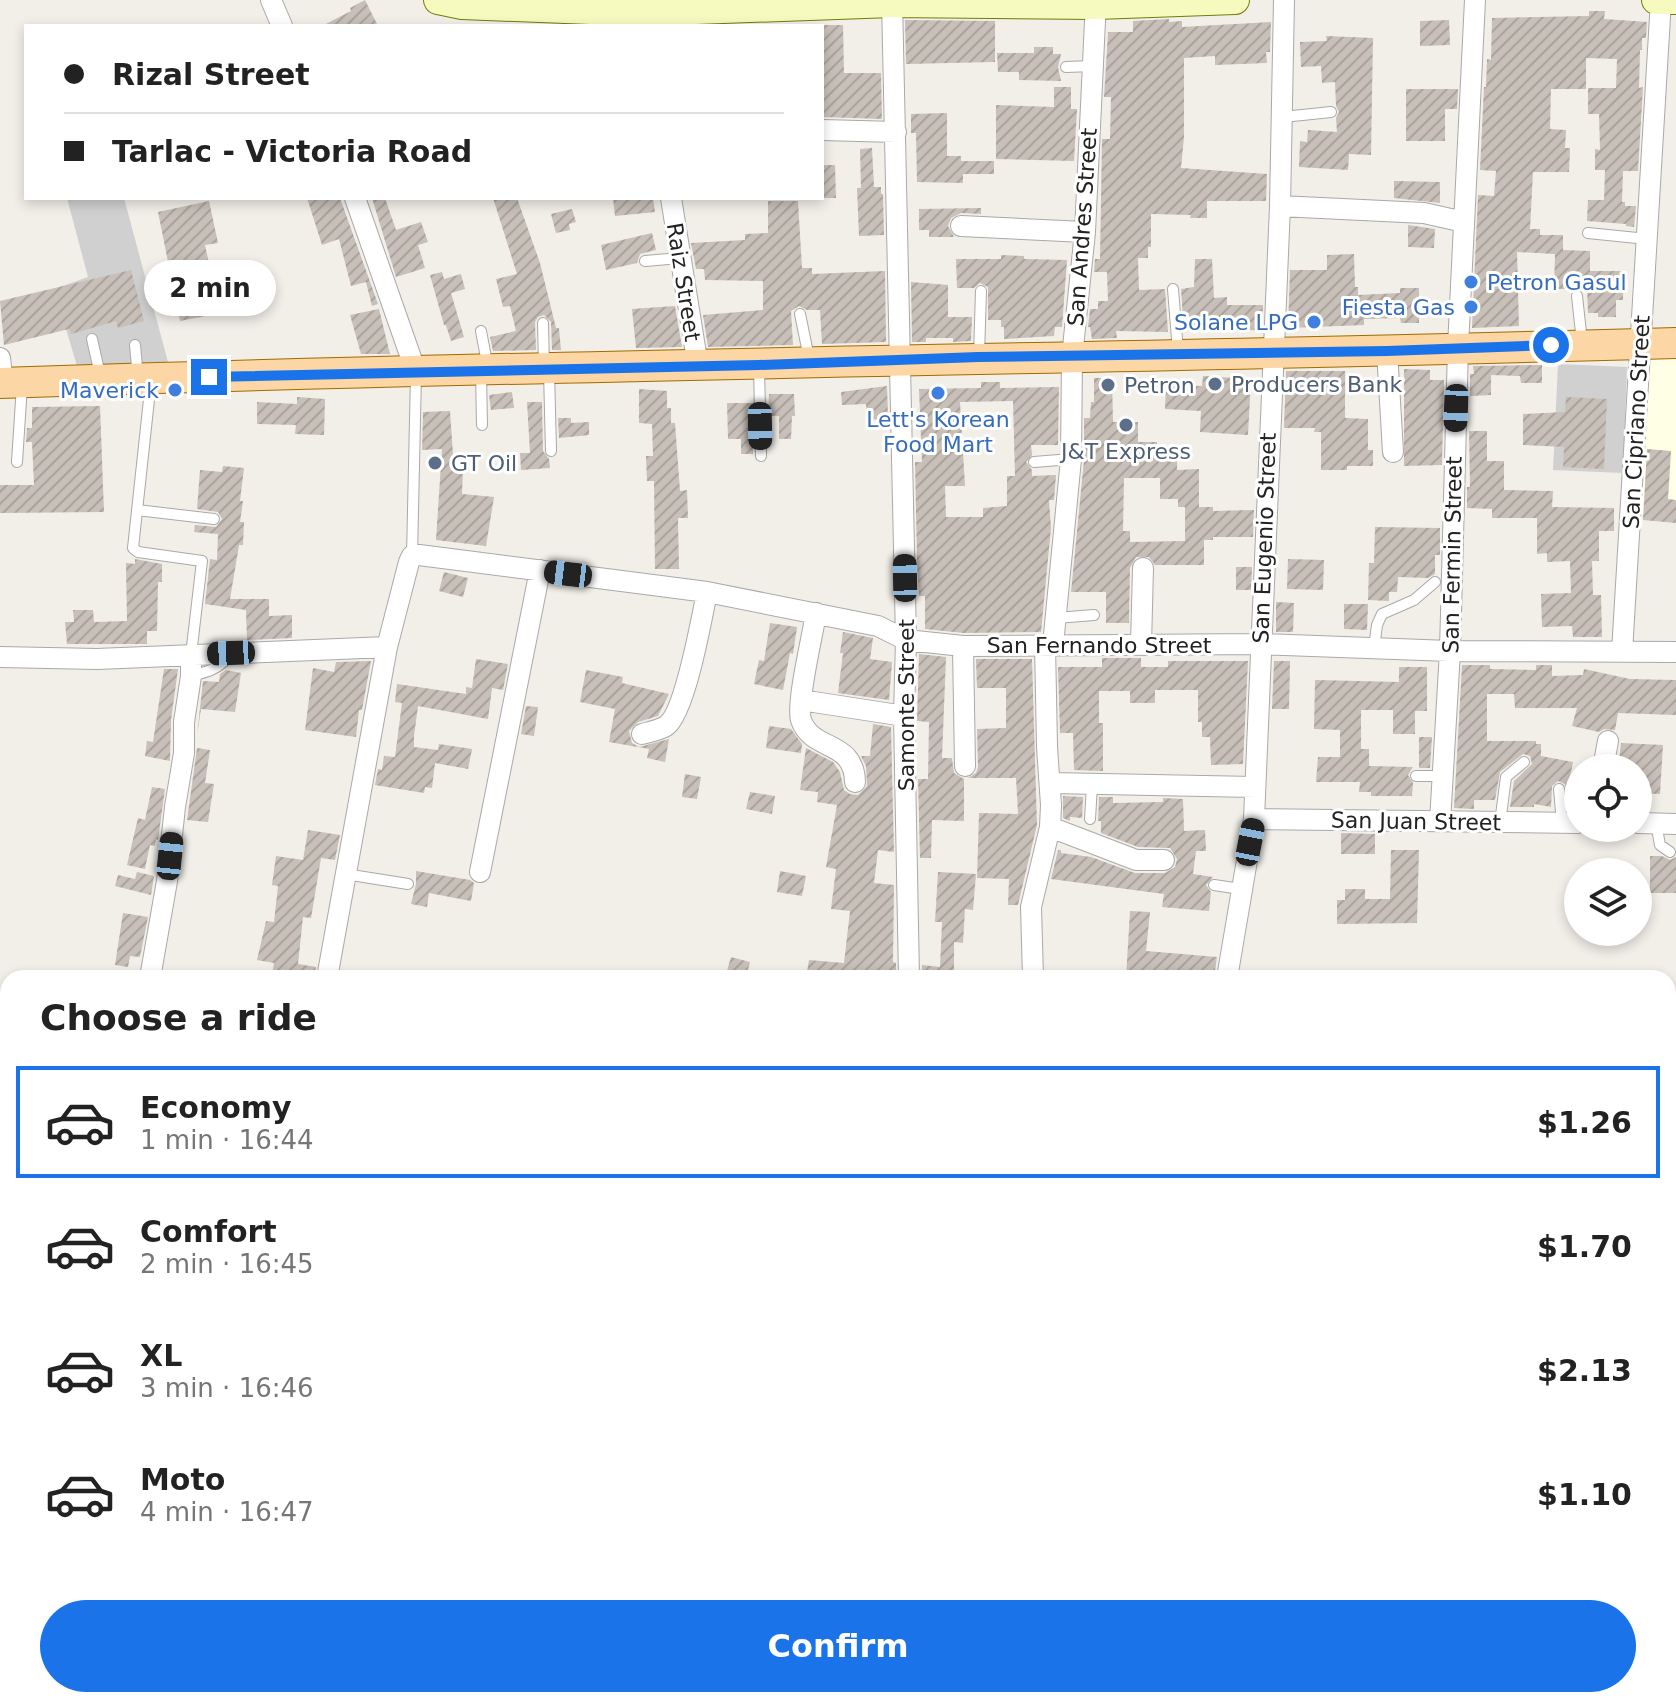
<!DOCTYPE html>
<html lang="en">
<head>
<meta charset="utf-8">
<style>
  body { margin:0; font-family:"DejaVu Sans",sans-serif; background:#f2f2f2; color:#222; height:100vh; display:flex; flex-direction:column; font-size:30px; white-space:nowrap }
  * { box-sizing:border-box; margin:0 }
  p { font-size:26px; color:#767676 }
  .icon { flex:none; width:44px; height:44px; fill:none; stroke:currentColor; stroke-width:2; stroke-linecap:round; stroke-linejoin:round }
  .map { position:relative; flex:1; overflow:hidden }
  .sheet { position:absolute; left:0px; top:970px; width:1676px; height:738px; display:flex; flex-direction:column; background:#fff; border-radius:24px 24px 0 0; box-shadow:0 4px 12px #0003 }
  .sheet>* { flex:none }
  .hud { position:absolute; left:24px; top:24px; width:800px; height:176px; border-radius:0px; box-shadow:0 4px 12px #0003; display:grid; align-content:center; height:176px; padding:0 40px; background:#fff }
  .fabs { position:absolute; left:1564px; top:754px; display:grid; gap:16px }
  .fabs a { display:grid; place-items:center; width:88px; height:88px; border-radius:50%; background:#fff; box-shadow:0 4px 12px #0003; font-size:40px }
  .end { position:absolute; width:36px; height:36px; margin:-18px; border:10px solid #1a73e8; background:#fff; box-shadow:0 0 0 4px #fff }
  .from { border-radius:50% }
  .bubble { position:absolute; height:56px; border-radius:28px; background:#fff; box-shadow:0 4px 12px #0003; font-size:26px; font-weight:600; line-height:56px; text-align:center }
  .car { position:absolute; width:24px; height:48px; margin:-24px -12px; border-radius:10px; box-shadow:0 0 6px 2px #0007; background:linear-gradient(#222 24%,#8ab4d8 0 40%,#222 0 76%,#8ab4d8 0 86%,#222 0) }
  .hud b { display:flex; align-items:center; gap:28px; height:76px; font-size:30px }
  .hud b+b { border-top:2px solid #e0e0e0 }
  .hud i { width:20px; height:20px; background:#222 }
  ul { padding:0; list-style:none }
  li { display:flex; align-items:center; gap:24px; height:112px; margin:0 16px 12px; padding:0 24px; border:4px solid transparent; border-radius:0px }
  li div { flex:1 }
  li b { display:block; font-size:30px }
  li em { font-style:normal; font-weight:600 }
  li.selected { border-color:#1a73e8 }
  li>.icon { width:72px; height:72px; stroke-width:1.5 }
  h2 { padding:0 40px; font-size:36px; line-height:96px }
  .button { display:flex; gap:16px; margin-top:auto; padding:16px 40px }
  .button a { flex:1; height:92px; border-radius:48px; background:#1a73e8; color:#fff; font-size:32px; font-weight:600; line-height:92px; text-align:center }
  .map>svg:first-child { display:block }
</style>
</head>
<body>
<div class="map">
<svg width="1676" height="1707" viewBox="0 0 1676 1707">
  <defs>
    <pattern id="building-hatch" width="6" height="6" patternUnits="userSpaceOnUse" patternTransform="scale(2)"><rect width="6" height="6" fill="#c7bfb8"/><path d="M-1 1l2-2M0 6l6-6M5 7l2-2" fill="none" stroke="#aba49e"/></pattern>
  </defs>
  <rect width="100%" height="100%" fill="#f2efe9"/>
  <path fill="#ffffe5" d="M1641 349 1676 351V516L1632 513Z"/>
  <path fill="#d0d0d0" d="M67 198H124L168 362 77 366 54 289 88 277Z
    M1558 364 1627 367 1623 473 1553 470Z"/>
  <path fill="url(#building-hatch)" fill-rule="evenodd" d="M365 0 378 26H322L351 11 350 8Z
    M1589 11H1605L1604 19 1647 22 1646 38H1642V50H1640L1639 88 1643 87 1638 171H1623L1622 202H1625V206H1636L1634 227 1626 226V224L1587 221 1588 200H1604L1605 170H1595V149L1600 150 1599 114H1588V88H1616L1617 59 1586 58V89H1551L1550 129 1566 130 1565 148H1570L1569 172H1533L1530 229H1540V235H1563V250L1590 251V271H1623V300H1616V317H1598V313H1588L1587 289H1554L1555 254 1517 252 1519 326 1472 328 1478 195 1494 196 1496 171 1480 170 1484 87H1486L1487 59 1491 60 1492 18 1589 16Z
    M1169 19V22L1182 21V27L1271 22 1270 52H1266L1267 63 1215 65V56L1184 58V137L1181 168 1267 174 1266 201H1207V218H1190L1191 215 1151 214V247H1148V258H1138L1139 290 1165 289 1168 332 1116 331 1117 338 1092 339 1090 327H1088L1090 309H1098V301H1108L1107 272H1094L1095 259H1100L1102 139H1110L1111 97H1104L1108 32H1133V21Z
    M905 20 995 21V62L906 64Z
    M1449 20 1450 45 1420 46V21Z
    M822 25H843L844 73H881L882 119 822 117Z
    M1326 36 1373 38 1371 155 1349 154 1348 170 1299 167 1300 141 1307 142 1308 130 1337 132 1336 118 1339 112 1336 106 1335 82 1322 83 1321 66 1301 67 1300 42 1327 41Z
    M1034 47H1053V54H1061L1058 67 1061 81 1019 80V72H998L997 53H1034Z
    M1054 87H1071V109H1077L1074 161 996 159V105L1054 107Z
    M1406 89H1458L1457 109H1445V141H1406Z
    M947 113V156H961V161H994V174H963V183L917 182 916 133H911V114Z
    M872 148 874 187H881V194H883L884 235 859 236 857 188H861L860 149Z
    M822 165H835L836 198H822Z
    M1394 181 1440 182V203L1394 198Z
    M307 198H340L378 304 372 306 366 282 351 286 339 239 322 245Z
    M372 198H385L396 230 421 222 428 242 418 245 425 268 396 277Z
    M493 198H517L540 263 556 328H559L561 350H552L551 322 544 315 538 317 535 322 536 350 493 351 490 337 516 331 510 306 503 307 496 279 517 274Z
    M613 198H653L655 212 615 216Z
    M209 201 218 243 205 245 220 313 180 321 158 212Z
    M768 201H798L802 268H812V274L885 271 886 342 822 344 820 310H807L799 306 791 311 793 345 708 347 703 315 763 310V281L705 280 704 269H696L691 243 745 240V234L768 233Z
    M981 208V214L961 213 951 218 948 226 954 237H929V230H919V209Z
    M572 209 576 222 569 224 570 230 556 233 551 214Z
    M1408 225 1435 229 1434 248 1408 247Z
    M652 233 656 250 640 254 637 263 606 270 601 245Z
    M1354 254 1355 287H1358V295L1400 293V288H1419V323H1401L1400 318 1364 319V325L1288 328 1290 270H1327V255Z
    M1001 255 1024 256V259L1067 260 1062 327H1055L1054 336 1004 339V327H1001V320H988V287L980 283 974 288H957L956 259H1001Z
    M1195 259H1212L1214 298 1227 297V305H1263L1262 330 1184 331 1181 289 1194 287Z
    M131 270 144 321 118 328 116 321 71 334 69 329 4 345 0 301Z
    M442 272 444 279 461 274 465 289 451 293 464 337 451 341 446 325H444L430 275Z
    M911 282 948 285V317H972L971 341 953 342V338H926V342H912Z
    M675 306 682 347 636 348 632 309Z
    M379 309 390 354H361L350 315Z
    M1542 365V383H1521L1520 376 1491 375V395L1470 396V374H1474L1473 366Z
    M1404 369 1430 370V380H1444L1442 465 1404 466Z
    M1286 371H1345V418L1368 419V450H1373V466H1347V470H1321V432H1314L1315 428H1284Z
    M1203 376 1251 379 1248 435 1200 432 1201 411 1165 409 1166 385 1202 386Z
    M1094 378H1112L1113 422H1138V442H1157V454L1177 453V470L1199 469V507H1213V511L1254 510 1253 537H1213V540H1204V565H1155L1149 557H1136L1130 568 1129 623H1106V592H1071L1084 460V418H1090L1091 402H1094ZM1124 478H1160V499H1178V507H1185V541L1130 542V531H1123Z
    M981 382H1000V388L1059 387 1058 445H1031L1032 455 1026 462 1032 470V476L1056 475 1054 500H1049L1051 528 1041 632 964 633 925 629V596H919L917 560 915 462H922L919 389 981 388ZM1013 401 1015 476H1007V506L983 508V517H946L945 486H965L960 402Z
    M887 386 888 415 880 416V419L867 420 866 404 842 405 841 392Z
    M639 389 667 391V408H671V423H675L680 491 687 490 688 518H678L679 569H655L654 481H647L646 456H653L652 424 639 423Z
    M512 392 514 408 491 410 489 395Z
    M769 394H794L795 416H792L791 439H779V416H768Z
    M297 397 325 399 324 435 295 434 296 425 257 424V402L297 404Z
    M1566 397 1607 399 1604 469 1563 467 1564 447 1523 445V414L1565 412Z
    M527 402H542L543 451 549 459 550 468 521 470 520 453H530Z
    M727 403H752L753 454H741V439H728Z
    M100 406 104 512 0 513V485H34L32 442H26L27 428H32V407Z
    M450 411 454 469H463L462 494 494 497 486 546 436 540 442 449 422 450 423 412Z
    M558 418H571V423L589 422V435L559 438Z
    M1469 431H1487V461H1504V490L1553 491 1552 507 1614 508V531H1599V561H1592L1593 595H1601L1602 637H1573L1572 626 1542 627 1541 594 1571 593 1570 561 1547 562V553L1537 554V518H1492V509L1467 508V487H1470Z
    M1647 449 1671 451 1668 499 1676 500V523L1643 520Z
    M223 466 244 468 240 501H243L240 522H244L243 545H239L230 599H269V616L292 615V638L247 640 246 610 205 604 210 559 217 560 218 534 194 532 195 525 216 527 222 519 218 512 197 509 200 470 222 472Z
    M1375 527 1440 528V555H1435V574L1428 578 1398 577 1397 592H1389V601L1368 600 1369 563H1374Z
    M135 559 162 564V582H158L157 631H147V644H67L65 622H74L73 610H93L94 622 127 621 126 563 135 564Z
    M1288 559 1324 560 1323 590 1287 589Z
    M1236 567H1252L1251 590H1236Z
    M444 572 468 578 463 597 439 591Z
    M1276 602 1294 603 1293 632H1276Z
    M1344 604H1368L1367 630 1344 629Z
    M770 623 797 627 793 654 790 653 783 690 754 684 759 660 764 661Z
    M843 632 873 638 870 659 892 662 889 700 838 693 843 653H840Z
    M919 654 946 657 942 758H952L954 773 964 779V821L932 820 931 858H920L918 779H928L929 722 917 721Z
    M1102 658H1141V667H1168V661H1248L1243 764 1211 765 1210 737H1202V722H1198V690H1155V703H1130V691H1099V723H1103V771L1074 770 1073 733H1060L1058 667H1102Z
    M476 659 508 664 503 690 492 688 488 719 418 706 414 736V747L438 750 439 744 472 749 468 769 435 763 432 788 425 787 424 793 375 785 378 769 382 770 384 756 395 757 402 703 395 702 397 684 466 694V687L472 688Z
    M976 659H1032L1037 825 1018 905H1008L1009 879 977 878 979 813 1018 814 1016 778H968L976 773 978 767 977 729 1006 728V688H977Z
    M371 661 362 710H359L356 737 305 730 313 668 334 672 336 662Z
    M1274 661H1290L1289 709H1272Z
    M1462 665H1490V669L1536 670V665H1552V676L1583 675 1584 669 1630 679 1676 680V715L1618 713 1615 730 1604 729 1599 732 1572 726 1577 708H1515L1514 694H1487V741H1536V744H1541V756L1573 762 1569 782 1578 784V797L1568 795 1565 784 1558 781 1552 786 1551 807 1534 804V807H1510L1514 781 1532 764 1530 756 1523 754 1500 772 1495 800H1474V809L1454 808Z
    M1399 667H1427V711H1415V734H1393V710H1361V749H1369V766L1413 767 1408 775 1413 783 1412 796H1371V792H1359L1360 782H1316L1318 757H1340V730L1314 729 1315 680 1399 682Z
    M164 669H178L171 720 170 761 145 756 147 741 153 742Z
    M226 670 241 673 235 712 201 709 197 735 203 681 219 682 220 674Z
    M586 670 623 677 622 683 669 694 658 716 638 722 629 731 632 743 639 747 669 739 665 762 647 758 649 749 609 742 615 709 580 702Z
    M526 706 538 707 534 736 521 734Z
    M873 724 891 727 894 852 878 850 874 883 894 885 893 962 896 963V978H806L809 960 844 963 850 911 831 909 836 869 826 867 837 805 817 802 818 792 800 790 806 748 833 762 840 772 844 790 850 794 858 795 867 786 866 766 861 756H870Z
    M769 726 791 729 802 744 801 753 766 748Z
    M1419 737H1432L1430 768H1419Z
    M1621 743 1663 745 1660 794 1638 793V768H1618Z
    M197 748 210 750 205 783 214 784 208 822 187 820Z
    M685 774 701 777 697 799 682 797Z
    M152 787 165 789 158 840 156 839 155 846 150 845 145 869 127 865 138 818 145 820Z
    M750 792 775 796 772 814 746 809Z
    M1063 796 1083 797 1082 818 1070 817V821L1063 818Z
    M1099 797H1113V803L1163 802V798L1183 799 1184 831 1205 830 1206 851H1196L1193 874 1213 877 1206 885 1211 892 1209 911 1162 907 1164 894 1051 879 1058 850H1061V853L1091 857 1135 873H1165L1175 867 1177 859 1170 848 1138 847 1101 833V821H1098Z
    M308 830 340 835 335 860 321 858 311 918 303 917 298 964 316 967 314 978 272 975 274 963 257 960 266 921 274 922 278 886 272 885 276 856 303 860Z
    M1341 833 1375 834V854H1341Z
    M1391 850H1419L1417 923 1337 924V900H1345V889H1365V899H1390Z
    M1650 856H1662L1670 860 1676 857V893H1650Z
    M416 871 470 880 474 883 471 901 429 893 427 907 411 904 416 884Z
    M780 871 806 876 802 896 777 892Z
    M137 872 154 876 151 895 115 886 118 875 135 879Z
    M938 872 976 874 973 910 965 909 963 943 954 942V978H922V965L940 967 942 922H935Z
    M1130 911 1150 912 1146 951 1217 957 1214 977 1126 978Z
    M123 913 148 917 140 957 130 956 128 967 115 965Z
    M731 957 750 962 746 978H725Z"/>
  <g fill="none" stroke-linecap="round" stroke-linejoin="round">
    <defs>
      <path id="service" d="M1066 67 1093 66
        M1283 117 1331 112
        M1588 233 1647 239
        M645 261 680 258
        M1173 289 1178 352
        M1577 296 1582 342
        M800 314 809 358
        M543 323 544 366
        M481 331 488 368
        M92 339 101 379
        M135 345 138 378
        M979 355 981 291
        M759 367 761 456
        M549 371 551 451
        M481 372 482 425
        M151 381 133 548 138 552 202 561 191 655
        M17 462 22 385
        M1034 462 1071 459
        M137 510 214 519
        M412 556 416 374
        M1056 618 1094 615
        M1374 648 1377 625 1382 614 1414 600 1435 582
        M191 676C207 672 219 669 230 655
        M1416 776H1443
        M1559 789 1562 823
        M1090 819 1092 785
        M1500 823 1506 777 1524 762
        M1656 823 1660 845 1670 852
        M345 874 408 884
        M1214 885 1241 889"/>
      <path id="minor" d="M271 0 282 26
        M892 0 906 640 904 716 909 978
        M822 130 896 132
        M355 198 416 372
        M671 198 698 366
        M1280 206 1424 213 1464 222
        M961 226 1085 232
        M1387 351 1393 452
        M0 358 3 383
        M816 613C813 634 796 703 801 720 812 752 854 739 855 782
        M1053 645 1071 459 1072 357 1085 232 1096 0
        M1141 645 1143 568
        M963 646 965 766
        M1622 652 1661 0
        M0 657 97 659 387 647 409 562 412 556 419 555 707 592 878 626 906 640 963 646 1260 644 1450 651 1676 652
        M801 700 904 716
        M642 734C649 732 660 730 666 726 685 713 702 617 707 592
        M1603 768 1608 741
        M1050 783 1255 787
        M1254 819 1578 823
        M1440 822 1450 651 1458 347 1475 0
        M1638 823 1676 824
        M1050 827 1136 860H1164
        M480 872 540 570
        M150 978 167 881 175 807 184 753V722L191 676V655
        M327 978 387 647
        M1033 978 1031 907 1050 827 1051 805 1047 747 1045 645
        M1227 978 1254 819 1280 206 1284 0
        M1668 1344 1676 1347
        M1668 1678 1676 1675
        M1583 1707 1603 1700"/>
      <path id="secondary" d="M438 0 462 5 641 12 892 3 1096 5 1235 0
        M1656 0H1676"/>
      <path id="primary" d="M0 383C559 364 1117 359 1676 343"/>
    </defs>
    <use href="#service" stroke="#a9a9a9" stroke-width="12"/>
    <use href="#minor" stroke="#a9a9a9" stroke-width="22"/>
    <use href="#secondary" stroke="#707d05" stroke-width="30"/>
    <use href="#primary" stroke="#a06b00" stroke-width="32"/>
    <use href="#service" stroke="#fff" stroke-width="10"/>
    <use href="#minor" stroke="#fff" stroke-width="20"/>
    <use href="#secondary" stroke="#f7fabf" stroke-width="28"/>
    <use href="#primary" stroke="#fcd6a4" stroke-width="30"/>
  </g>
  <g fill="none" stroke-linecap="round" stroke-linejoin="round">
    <path stroke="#1a73e8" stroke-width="10" d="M209 377 759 365 978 357 1387 351 1551 345"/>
  </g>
  <g fill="#3f7fe0" stroke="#fff" stroke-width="3">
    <circle cx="1471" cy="282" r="8"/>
    <circle cx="1471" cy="307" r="8"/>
    <circle cx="1314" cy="322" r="8"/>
    <circle cx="175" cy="390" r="8"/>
    <circle cx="938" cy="393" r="8"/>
  </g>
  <g fill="#5c6f8a" stroke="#fff" stroke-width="3">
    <circle cx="1215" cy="384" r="8"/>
    <circle cx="1108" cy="385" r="8"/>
    <circle cx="1126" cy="425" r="8"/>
    <circle cx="435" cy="463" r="8"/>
  </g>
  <g text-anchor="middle" stroke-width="6" stroke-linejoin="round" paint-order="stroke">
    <g font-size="22" fill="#222" stroke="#fff">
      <text transform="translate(1082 227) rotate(-86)" y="8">San Andres Street</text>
      <text transform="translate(684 282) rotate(81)" y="8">Raiz Street</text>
      <text transform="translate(1636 422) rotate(-87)" y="8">San Cipriano Street</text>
      <text transform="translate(1264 538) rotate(-88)" y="8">San Eugenio Street</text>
      <text transform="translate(1452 555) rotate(-89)" y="8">San Fermin Street</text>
      <text x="1099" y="653">San Fernando Street</text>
      <text transform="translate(906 705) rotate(-90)" y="8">Samonte Street</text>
      <text transform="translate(1416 821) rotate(1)" y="8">San Juan Street</text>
    </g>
    <g font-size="22" fill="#366cbe" stroke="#fff" text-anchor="end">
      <text x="1487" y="290" text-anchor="start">Petron Gasul</text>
      <text x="1455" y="315">Fiesta Gas</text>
      <text x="1298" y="330">Solane LPG</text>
      <text x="159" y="398">Maverick</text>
      <text x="938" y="427" text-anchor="middle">Lett's Korean<tspan x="938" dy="25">Food Mart</tspan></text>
    </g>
    <g font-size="22" fill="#4e5e75" stroke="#fff" text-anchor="start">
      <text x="1231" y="392">Producers Bank</text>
      <text x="1124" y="393">Petron</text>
      <text x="1126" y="459" text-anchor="middle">J&amp;T Express</text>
      <text x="451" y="471">GT Oil</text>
    </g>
  </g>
</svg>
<div class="fabs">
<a><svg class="icon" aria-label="locate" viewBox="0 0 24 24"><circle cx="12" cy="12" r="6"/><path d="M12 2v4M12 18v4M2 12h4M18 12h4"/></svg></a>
<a><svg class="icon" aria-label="layers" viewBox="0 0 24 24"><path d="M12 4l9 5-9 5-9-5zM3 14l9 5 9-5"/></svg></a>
</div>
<i class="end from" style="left:1551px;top:345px"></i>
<i class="end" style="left:209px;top:377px"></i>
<div class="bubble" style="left:144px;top:260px;width:132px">2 min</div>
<i class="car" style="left:1456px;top:408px;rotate:182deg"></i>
<i class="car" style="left:760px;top:426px;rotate:179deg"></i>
<i class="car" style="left:568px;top:574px;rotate:277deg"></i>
<i class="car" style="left:905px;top:578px;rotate:359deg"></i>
<i class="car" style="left:231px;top:653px;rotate:268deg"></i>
<i class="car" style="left:1250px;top:842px;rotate:11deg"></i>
<i class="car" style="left:170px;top:856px;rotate:6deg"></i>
<div class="hud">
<b><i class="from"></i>Rizal Street</b>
<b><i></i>Tarlac - Victoria Road</b>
</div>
<section class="sheet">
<h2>Choose a ride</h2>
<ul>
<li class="selected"><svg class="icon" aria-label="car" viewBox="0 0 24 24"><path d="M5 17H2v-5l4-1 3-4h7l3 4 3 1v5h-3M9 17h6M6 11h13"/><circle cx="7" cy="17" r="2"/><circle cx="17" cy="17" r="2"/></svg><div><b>Economy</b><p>1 min · 16:44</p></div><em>$1.26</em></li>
<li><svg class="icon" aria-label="car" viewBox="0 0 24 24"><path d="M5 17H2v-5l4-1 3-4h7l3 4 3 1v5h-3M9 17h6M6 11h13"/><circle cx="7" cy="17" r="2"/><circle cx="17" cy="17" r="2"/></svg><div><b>Comfort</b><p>2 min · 16:45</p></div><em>$1.70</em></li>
<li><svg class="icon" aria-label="car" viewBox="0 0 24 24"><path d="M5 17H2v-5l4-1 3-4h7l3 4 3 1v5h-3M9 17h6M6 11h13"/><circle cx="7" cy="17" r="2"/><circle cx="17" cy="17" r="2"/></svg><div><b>XL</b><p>3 min · 16:46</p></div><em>$2.13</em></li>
<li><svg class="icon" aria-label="car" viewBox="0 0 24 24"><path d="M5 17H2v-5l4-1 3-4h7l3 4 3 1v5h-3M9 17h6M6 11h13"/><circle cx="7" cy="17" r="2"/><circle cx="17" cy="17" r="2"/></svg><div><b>Moto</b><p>4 min · 16:47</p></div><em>$1.10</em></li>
</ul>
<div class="button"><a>Confirm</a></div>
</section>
</div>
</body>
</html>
